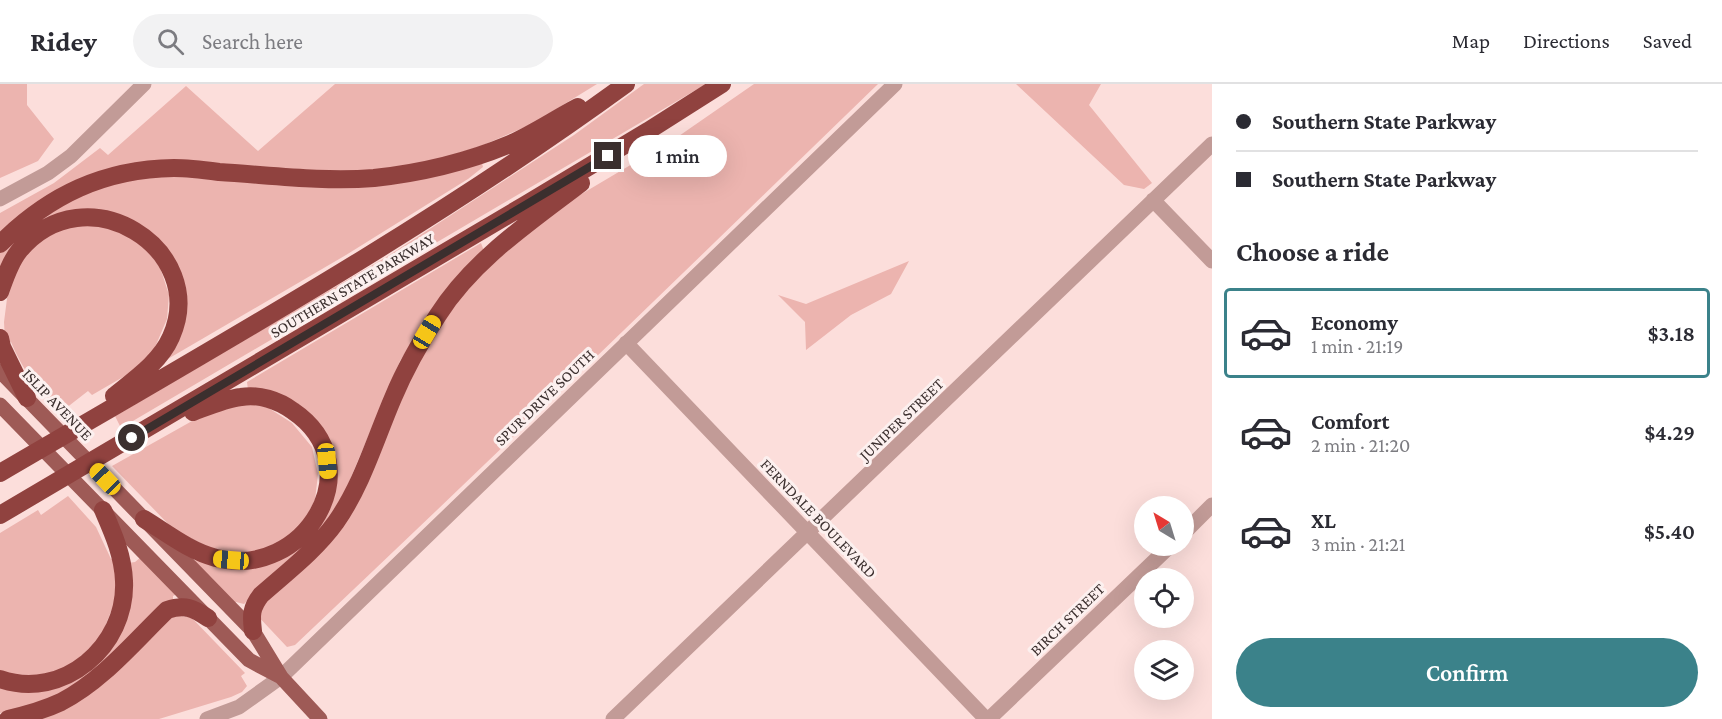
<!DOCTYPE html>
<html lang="en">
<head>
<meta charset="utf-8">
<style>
  body { margin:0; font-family:"Crimson Pro",serif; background:#f2f2f3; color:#2b2b33; height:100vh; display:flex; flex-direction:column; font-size:22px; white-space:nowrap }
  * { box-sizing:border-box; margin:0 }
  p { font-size:20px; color:#7c7c81 }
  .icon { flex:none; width:33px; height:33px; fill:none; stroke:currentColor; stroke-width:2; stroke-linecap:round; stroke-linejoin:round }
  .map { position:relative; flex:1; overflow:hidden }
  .side { display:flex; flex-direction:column; background:#fff; width:510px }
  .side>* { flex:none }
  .banner { display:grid; align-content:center; height:132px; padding:0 24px; background:#fff }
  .needle { width:39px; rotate:322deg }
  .buttons { position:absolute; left:1134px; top:412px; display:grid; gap:12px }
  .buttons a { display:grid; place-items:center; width:60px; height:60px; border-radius:50%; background:#fff; box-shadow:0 6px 24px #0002; font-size:30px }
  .end { position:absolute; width:27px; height:27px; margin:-14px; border:8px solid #3b2f2e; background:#fff; box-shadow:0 0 0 3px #fff }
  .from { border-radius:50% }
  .bubble { position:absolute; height:42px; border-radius:21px; background:#fff; box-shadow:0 6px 24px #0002; font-size:20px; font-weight:600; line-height:42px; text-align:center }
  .car { position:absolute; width:18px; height:36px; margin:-18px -9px; border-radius:8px; box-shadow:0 0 4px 2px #0007; background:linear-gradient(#f5c518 24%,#345 0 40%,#f5c518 0 76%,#345 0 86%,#f5c518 0) }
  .banner b { display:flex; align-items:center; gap:21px; height:57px; font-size:22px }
  .banner b+b { border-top:2px solid #e1e1e2 }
  .banner i { width:15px; height:15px; background:#2b2b33 }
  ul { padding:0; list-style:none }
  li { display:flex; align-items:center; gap:18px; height:90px; margin:0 12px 9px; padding:0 12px; border:3px solid transparent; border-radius:6px }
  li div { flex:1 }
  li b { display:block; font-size:22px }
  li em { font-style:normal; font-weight:600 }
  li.active { border-color:#3b828a }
  li>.icon { width:54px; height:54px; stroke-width:1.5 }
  h2 { padding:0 24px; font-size:27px; line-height:72px }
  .button { display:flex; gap:12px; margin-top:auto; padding:12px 24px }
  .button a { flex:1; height:69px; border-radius:36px; background:#3b828a; color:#fff; font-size:24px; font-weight:600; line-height:69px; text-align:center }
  header { display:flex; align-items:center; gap:36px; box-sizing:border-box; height:84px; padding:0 30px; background:#fff; border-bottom:2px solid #e1e1e2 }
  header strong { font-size:28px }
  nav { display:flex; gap:33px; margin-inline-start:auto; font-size:21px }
  .search { width:420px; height:54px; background:#f2f2f3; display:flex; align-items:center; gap:15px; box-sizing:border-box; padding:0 21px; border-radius:33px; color:#7c7c81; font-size:22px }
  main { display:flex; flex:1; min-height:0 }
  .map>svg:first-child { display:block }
</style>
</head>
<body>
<header>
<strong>Ridey</strong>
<div class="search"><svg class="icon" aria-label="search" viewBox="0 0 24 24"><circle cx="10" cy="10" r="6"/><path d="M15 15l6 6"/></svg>Search here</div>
<nav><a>Map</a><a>Directions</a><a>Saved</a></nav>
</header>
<main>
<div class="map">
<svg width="1212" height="635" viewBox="0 0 1212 635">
  <rect width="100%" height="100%" fill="#fcdedb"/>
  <path fill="#ecb4af" d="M0 0H27V21L54 55 38 77 0 94Z
    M335 0H597L532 40 481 62 427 79 332 91 128 82 0 151V129L54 99 100 64 108 71 186 2 258 67Z
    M644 0H706L121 344 115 332 388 172 574 51Z
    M754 0H878C684 188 491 376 295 561L287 563 255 529 334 448 403 298 470 199 558 124 676 54Z
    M1016 0H1101L1089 21 1152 99 1144 105 1124 101Z
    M481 75 483 83 468 95 346 171 166 276 182 226 152 150 55 132 25 149 5 177 0 191V168L54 122 105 100 143 91H188L300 100Z
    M85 139 117 143 143 161 160 183 169 211 167 235 153 268 130 289 92 311 88 307 61 328C38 306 23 287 11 258L5 257 4 238 9 199 26 168 52 148Z
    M481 159 484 167 425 236 400 277 346 405 330 434 308 458 244 520 236 518 234 520 193 480 197 474 253 482 322 432 324 359 248 306 247 298Z
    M909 177 891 210 851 231 806 266 805 238 778 211 806 220Z
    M240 319 267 323 292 339 312 363 318 390 315 416 302 441 277 462 252 469 223 470 174 446 112 382 217 323Z
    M68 412 96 443 111 475 115 474 117 512 99 558 61 588 25 596 0 589V449L38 426 41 431Z
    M141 473 177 510 173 512V516C132 553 90 601 37 621 25 625 12 627 0 629V602L9 606 100 573 128 479 135 478Z
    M176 527 184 533 188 530 245 589 241 592 247 602 242 608 231 613 159 635H30Z"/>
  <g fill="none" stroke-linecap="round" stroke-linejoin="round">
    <path stroke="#c29b97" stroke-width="15" d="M0 115 48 89 71 72 144 0
      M1153 116 1212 177
      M626 259 986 635
      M1184 449 1212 421
      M207 635 239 623 281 593 895 0
      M613 635 1212 60
      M989 635 1170 462"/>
    <path stroke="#9e5a56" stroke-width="15" d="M0 287 253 547 281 593 320 635
      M0 321 249 576 281 593"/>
    <path stroke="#90423f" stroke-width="18" d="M0 160C49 111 104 85 174 84 189 84 204 86 219 88 270 91 322 98 374 94 420 89 467 78 510 60 533 50 555 35 578 23
      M0 208C5 194 10 178 19 167 86 86 210 166 171 253 160 278 135 295 114 312
      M0 254 2 263 27 314
      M0 389C212 265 427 145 626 0
      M0 431 525 121 648 47 722 0
      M144 435C167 449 189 467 216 474 304 497 374 382 293 327 278 316 259 310 241 313 225 315 209 322 193 328
      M253 547C251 531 251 524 261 511 287 488 316 466 336 438 362 401 375 356 393 314 405 285 421 257 438 231 473 176 530 138 581 99
      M0 595C63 617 127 562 124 497 123 471 113 449 103 426
      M8 635C26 631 44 626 61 618 102 597 134 558 167 526 185 520 193 524 208 534"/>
  </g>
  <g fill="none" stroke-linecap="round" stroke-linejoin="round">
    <path stroke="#3b2f2e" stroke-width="8" d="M132 354 608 72"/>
  </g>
  <g text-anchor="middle" stroke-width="6" stroke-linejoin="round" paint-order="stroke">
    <g font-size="16" fill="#3b2f2e" stroke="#fcf0ef">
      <text transform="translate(352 201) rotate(-31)" y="6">SOUTHERN STATE PARKWAY</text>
      <text transform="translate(544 313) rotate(-44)" y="6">SPUR DRIVE SOUTH</text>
      <text transform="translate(58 320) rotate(46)" y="6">ISLIP AVENUE</text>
      <text transform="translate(901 335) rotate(-44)" y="6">JUNIPER STREET</text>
      <text transform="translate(819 434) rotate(46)" y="6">FERNDALE BOULEVARD</text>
      <text transform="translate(1067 535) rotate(-44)" y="6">BIRCH STREET</text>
    </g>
  </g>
</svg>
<div class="buttons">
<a><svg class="needle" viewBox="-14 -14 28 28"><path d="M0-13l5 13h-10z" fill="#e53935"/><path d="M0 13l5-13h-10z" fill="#7c7c81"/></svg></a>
<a><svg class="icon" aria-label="locate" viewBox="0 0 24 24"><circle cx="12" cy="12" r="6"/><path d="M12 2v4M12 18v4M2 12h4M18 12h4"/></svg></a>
<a><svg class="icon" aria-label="layers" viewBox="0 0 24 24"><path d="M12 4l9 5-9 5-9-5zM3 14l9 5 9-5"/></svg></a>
</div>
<i class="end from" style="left:132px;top:354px"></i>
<i class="end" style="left:608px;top:72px"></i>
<div class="bubble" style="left:628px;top:51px;width:99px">1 min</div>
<i class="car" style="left:427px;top:248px;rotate:31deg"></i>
<i class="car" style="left:327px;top:377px;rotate:175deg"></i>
<i class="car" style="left:105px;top:395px;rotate:316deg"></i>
<i class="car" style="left:231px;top:476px;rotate:275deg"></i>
</div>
<section class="side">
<div class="banner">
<b><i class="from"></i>Southern State Parkway</b>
<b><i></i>Southern State Parkway</b>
</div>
<h2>Choose a ride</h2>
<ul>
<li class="active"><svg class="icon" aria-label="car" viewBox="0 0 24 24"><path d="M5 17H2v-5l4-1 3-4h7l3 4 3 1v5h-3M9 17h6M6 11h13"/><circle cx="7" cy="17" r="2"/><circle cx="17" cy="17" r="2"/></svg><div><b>Economy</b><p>1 min · 21:19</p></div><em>$3.18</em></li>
<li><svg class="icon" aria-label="car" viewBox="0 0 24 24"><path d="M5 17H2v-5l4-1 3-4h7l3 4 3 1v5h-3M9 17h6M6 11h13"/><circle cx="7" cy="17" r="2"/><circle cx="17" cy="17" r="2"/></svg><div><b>Comfort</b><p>2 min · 21:20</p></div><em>$4.29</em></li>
<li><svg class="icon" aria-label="car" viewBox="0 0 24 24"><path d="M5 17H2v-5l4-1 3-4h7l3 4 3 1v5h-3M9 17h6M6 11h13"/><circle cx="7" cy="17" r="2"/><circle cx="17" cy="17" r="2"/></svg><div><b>XL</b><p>3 min · 21:21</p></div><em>$5.40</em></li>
</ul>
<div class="button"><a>Confirm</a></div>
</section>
</main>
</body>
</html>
